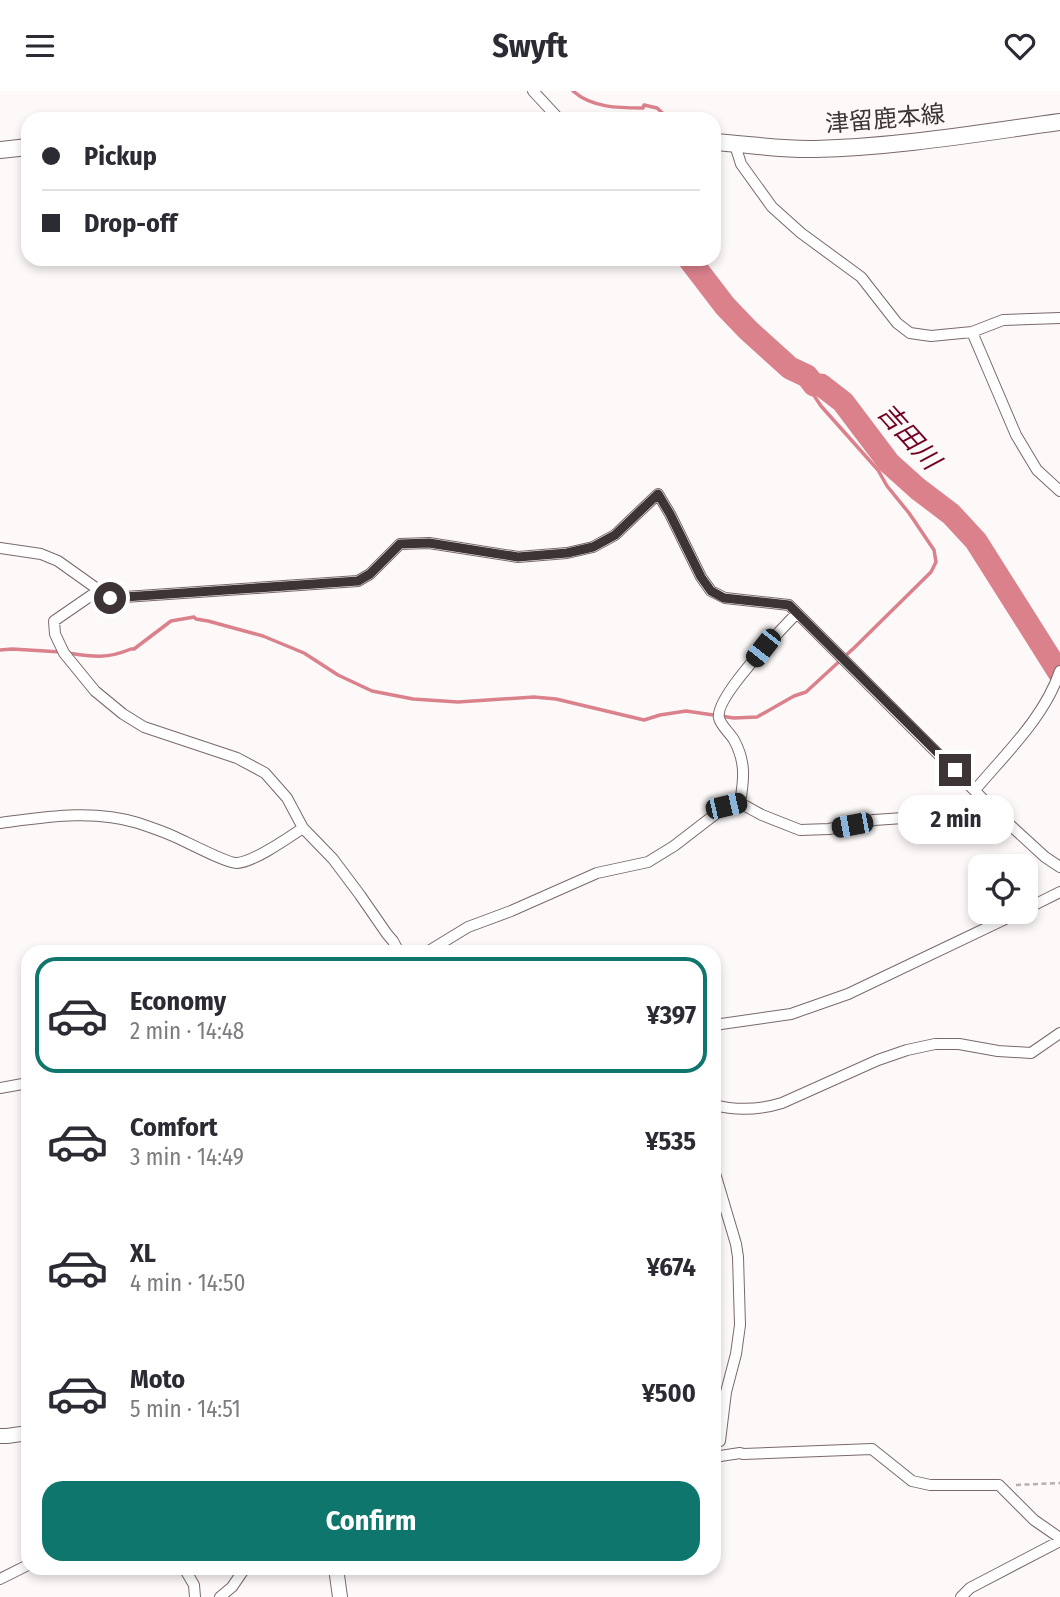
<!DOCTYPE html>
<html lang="en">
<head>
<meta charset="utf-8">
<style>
  body { margin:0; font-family:"Fira Sans Condensed","Noto Sans JP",sans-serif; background:#f2f2f3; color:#2b2b33; height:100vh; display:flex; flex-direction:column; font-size:26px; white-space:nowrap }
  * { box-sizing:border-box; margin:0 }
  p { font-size:23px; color:#7c7c81 }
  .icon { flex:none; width:38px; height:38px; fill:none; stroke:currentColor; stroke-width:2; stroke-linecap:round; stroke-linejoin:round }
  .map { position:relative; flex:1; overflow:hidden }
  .sheet { position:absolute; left:21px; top:854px; width:700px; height:630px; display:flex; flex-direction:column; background:#fff; border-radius:21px; box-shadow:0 4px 10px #0003 }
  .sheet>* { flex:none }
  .hud { position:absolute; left:21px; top:21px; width:700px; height:154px; border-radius:21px; box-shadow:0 4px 10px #0003; display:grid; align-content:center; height:154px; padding:0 21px; background:#fff }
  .buttons { position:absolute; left:968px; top:763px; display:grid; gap:14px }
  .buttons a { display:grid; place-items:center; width:70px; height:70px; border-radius:14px; background:#fff; box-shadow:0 4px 10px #0003; font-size:35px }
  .end { position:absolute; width:32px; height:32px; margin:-16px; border:9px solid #3c3435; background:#fff; box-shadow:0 0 0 4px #fff }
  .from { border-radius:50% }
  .bubble { position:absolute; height:49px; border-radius:21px; background:#fff; box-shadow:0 4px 10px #0003; font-size:23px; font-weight:700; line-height:49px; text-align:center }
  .car { position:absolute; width:21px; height:42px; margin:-21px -10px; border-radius:9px; box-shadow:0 0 5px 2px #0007; background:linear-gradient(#222 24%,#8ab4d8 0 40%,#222 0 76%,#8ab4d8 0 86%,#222 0) }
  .hud b { display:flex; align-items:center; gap:24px; height:66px; font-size:26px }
  .hud b+b { border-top:2px solid #e1e1e2 }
  .hud i { width:18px; height:18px; background:#2b2b33 }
  ul { padding:12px 0 0; list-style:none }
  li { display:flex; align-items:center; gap:21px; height:116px; margin:0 14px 10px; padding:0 7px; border:4px solid transparent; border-radius:21px }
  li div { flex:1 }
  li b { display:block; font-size:26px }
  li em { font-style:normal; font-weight:700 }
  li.selected { border-color:#0f766e }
  li>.icon { width:63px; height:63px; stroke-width:1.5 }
  .button { display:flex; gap:14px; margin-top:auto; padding:14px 21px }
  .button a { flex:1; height:80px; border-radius:21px; background:#0f766e; color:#fff; font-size:28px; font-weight:700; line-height:80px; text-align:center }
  header { display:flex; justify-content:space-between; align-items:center; height:91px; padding:0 21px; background:#fff; font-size:32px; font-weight:700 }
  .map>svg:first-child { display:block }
</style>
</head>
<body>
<header><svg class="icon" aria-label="menu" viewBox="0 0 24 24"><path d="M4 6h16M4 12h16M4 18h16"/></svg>Swyft<svg class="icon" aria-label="heart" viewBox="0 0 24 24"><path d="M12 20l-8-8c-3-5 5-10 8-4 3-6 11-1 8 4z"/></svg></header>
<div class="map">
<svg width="1060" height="1506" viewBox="0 0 1060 1506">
  <rect width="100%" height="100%" fill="#fdf9f9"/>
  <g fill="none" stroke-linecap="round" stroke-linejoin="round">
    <path stroke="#da818c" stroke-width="3.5" d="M573 0C592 17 619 17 643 17L644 14 657 17 669 28
      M0 559 12 558 61 561
      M68 562C94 566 107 568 131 558H134L171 530 194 526 196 528 208 530 263 545 304 562 338 584 372 600 413 608 458 611 534 606 556 608 644 629 660 624 686 620 734 627 757 626 794 605 806 601 855 556 931 481 936 471 934 459 909 422 887 395 878 379 821 315 813 303 814 294"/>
    <path stroke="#da818c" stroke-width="23" d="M689 168 725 215 748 239 790 277 807 285 814 294H821L843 311 889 372 918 398 951 423 976 450 1060 583"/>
    <defs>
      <path id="minor" d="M533 0 559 28
        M735 54 741 73 772 116 801 142 861 186 897 232 910 242 931 245 972 241 1003 229 1060 227
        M972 241 1016 344 1037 379 1060 400
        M0 457 41 463 58 470 110 507 358 490 370 483 400 453 429 452 518 466 567 462 593 456 615 444 658 403 670 423 701 486 711 500 725 507 789 514 996 721 1006 728 1009 733 1045 766 1060 776
        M99 499 54 530 55 543 64 562 95 600 123 623 144 636 237 667 265 682 287 707 303 737 333 768 360 804 387 843 393 850 399 861
        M975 699C1006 662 1044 627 1060 580
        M740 712C744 688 746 671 734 649 730 642 721 635 719 627 714 607 782 538 797 522
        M0 732C46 726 93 718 138 732 150 736 162 740 173 745 185 750 228 773 237 772 254 771 288 747 303 737
        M1026 818 1060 801
        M427 861 468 836 511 820 597 782 648 771 674 755 726 715 740 712 762 724 800 739 829 738 874 729 918 726 963 738H985L1009 733
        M714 934 791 923 848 903 1020 821
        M0 997 28 992
        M714 1014C737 1020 759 1019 782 1012L878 969 907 959 935 953H959L998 960 1031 962 1060 942
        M714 1079 736 1153 738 1166 740 1234 736 1263 726 1301 720 1350
        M714 1366 740 1362 743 1363 872 1358 912 1390 930 1394H999L1034 1429 1060 1447
        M184 1477 194 1494 195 1506
        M0 1488 28 1474
        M220 1506 232 1496 245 1477
        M961 1506 970 1497 1060 1450"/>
      <path id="tertiary" d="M0 1345H7L28 1342
        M336 1477 340 1506"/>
      <path id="secondary" d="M714 51C748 53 781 59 815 58 898 56 979 42 1060 31
        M0 59 28 56"/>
    </defs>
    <use href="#minor" stroke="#7a696a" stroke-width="12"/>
    <use href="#tertiary" stroke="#7a696a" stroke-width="16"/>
    <use href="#secondary" stroke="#7a696a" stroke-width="18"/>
    <path stroke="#b6b0b1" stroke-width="2.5" stroke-dasharray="5 3.5" stroke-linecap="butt" d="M1016 1394 1060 1392"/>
    <use href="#minor" stroke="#fff" stroke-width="10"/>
    <use href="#tertiary" stroke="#fff" stroke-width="14"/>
    <use href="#secondary" stroke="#fff" stroke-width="16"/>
  </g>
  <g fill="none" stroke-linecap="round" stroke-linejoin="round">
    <path stroke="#3c3435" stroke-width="9" d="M110 507 358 490 370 483 400 453 429 452 518 466 567 462 593 456 615 444 658 403 670 423 701 486 711 500 724 507 789 514 955 679"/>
  </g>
  <g text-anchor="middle" stroke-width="7" stroke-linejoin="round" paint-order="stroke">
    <g font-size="24" fill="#3c3435" stroke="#fdf9f9">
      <text transform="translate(885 28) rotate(-5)" y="8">津留鹿本線</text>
    </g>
    <g font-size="26" font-style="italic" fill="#720127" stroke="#fdf9f9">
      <text transform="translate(909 345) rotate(48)" y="9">吉田川</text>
    </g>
  </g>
</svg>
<div class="buttons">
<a><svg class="icon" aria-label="locate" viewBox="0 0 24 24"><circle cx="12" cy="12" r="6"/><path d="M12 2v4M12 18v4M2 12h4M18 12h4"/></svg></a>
</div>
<i class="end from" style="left:110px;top:507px"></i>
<i class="end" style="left:955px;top:679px"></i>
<div class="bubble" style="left:898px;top:704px;width:116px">2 min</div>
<i class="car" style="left:763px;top:557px;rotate:218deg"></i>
<i class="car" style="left:726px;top:715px;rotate:77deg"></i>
<i class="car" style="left:852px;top:734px;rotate:259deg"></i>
<div class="hud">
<b><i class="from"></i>Pickup</b>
<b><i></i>Drop-off</b>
</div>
<section class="sheet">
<ul>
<li class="selected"><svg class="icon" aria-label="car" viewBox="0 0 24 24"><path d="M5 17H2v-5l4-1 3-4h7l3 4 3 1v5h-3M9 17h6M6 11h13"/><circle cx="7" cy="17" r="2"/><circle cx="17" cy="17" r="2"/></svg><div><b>Economy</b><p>2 min · 14:48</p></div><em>¥397</em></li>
<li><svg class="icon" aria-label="car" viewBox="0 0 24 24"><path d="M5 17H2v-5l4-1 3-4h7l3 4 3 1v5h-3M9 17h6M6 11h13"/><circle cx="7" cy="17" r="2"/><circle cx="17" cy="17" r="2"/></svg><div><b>Comfort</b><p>3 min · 14:49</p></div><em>¥535</em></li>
<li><svg class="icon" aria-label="car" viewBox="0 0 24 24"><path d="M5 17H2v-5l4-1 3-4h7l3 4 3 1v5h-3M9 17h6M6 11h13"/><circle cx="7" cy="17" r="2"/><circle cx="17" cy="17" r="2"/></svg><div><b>XL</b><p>4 min · 14:50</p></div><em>¥674</em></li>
<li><svg class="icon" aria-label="car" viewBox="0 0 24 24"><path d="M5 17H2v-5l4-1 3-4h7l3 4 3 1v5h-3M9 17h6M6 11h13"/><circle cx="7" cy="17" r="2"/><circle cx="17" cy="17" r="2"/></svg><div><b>Moto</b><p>5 min · 14:51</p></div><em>¥500</em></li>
</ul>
<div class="button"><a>Confirm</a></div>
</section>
</div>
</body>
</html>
